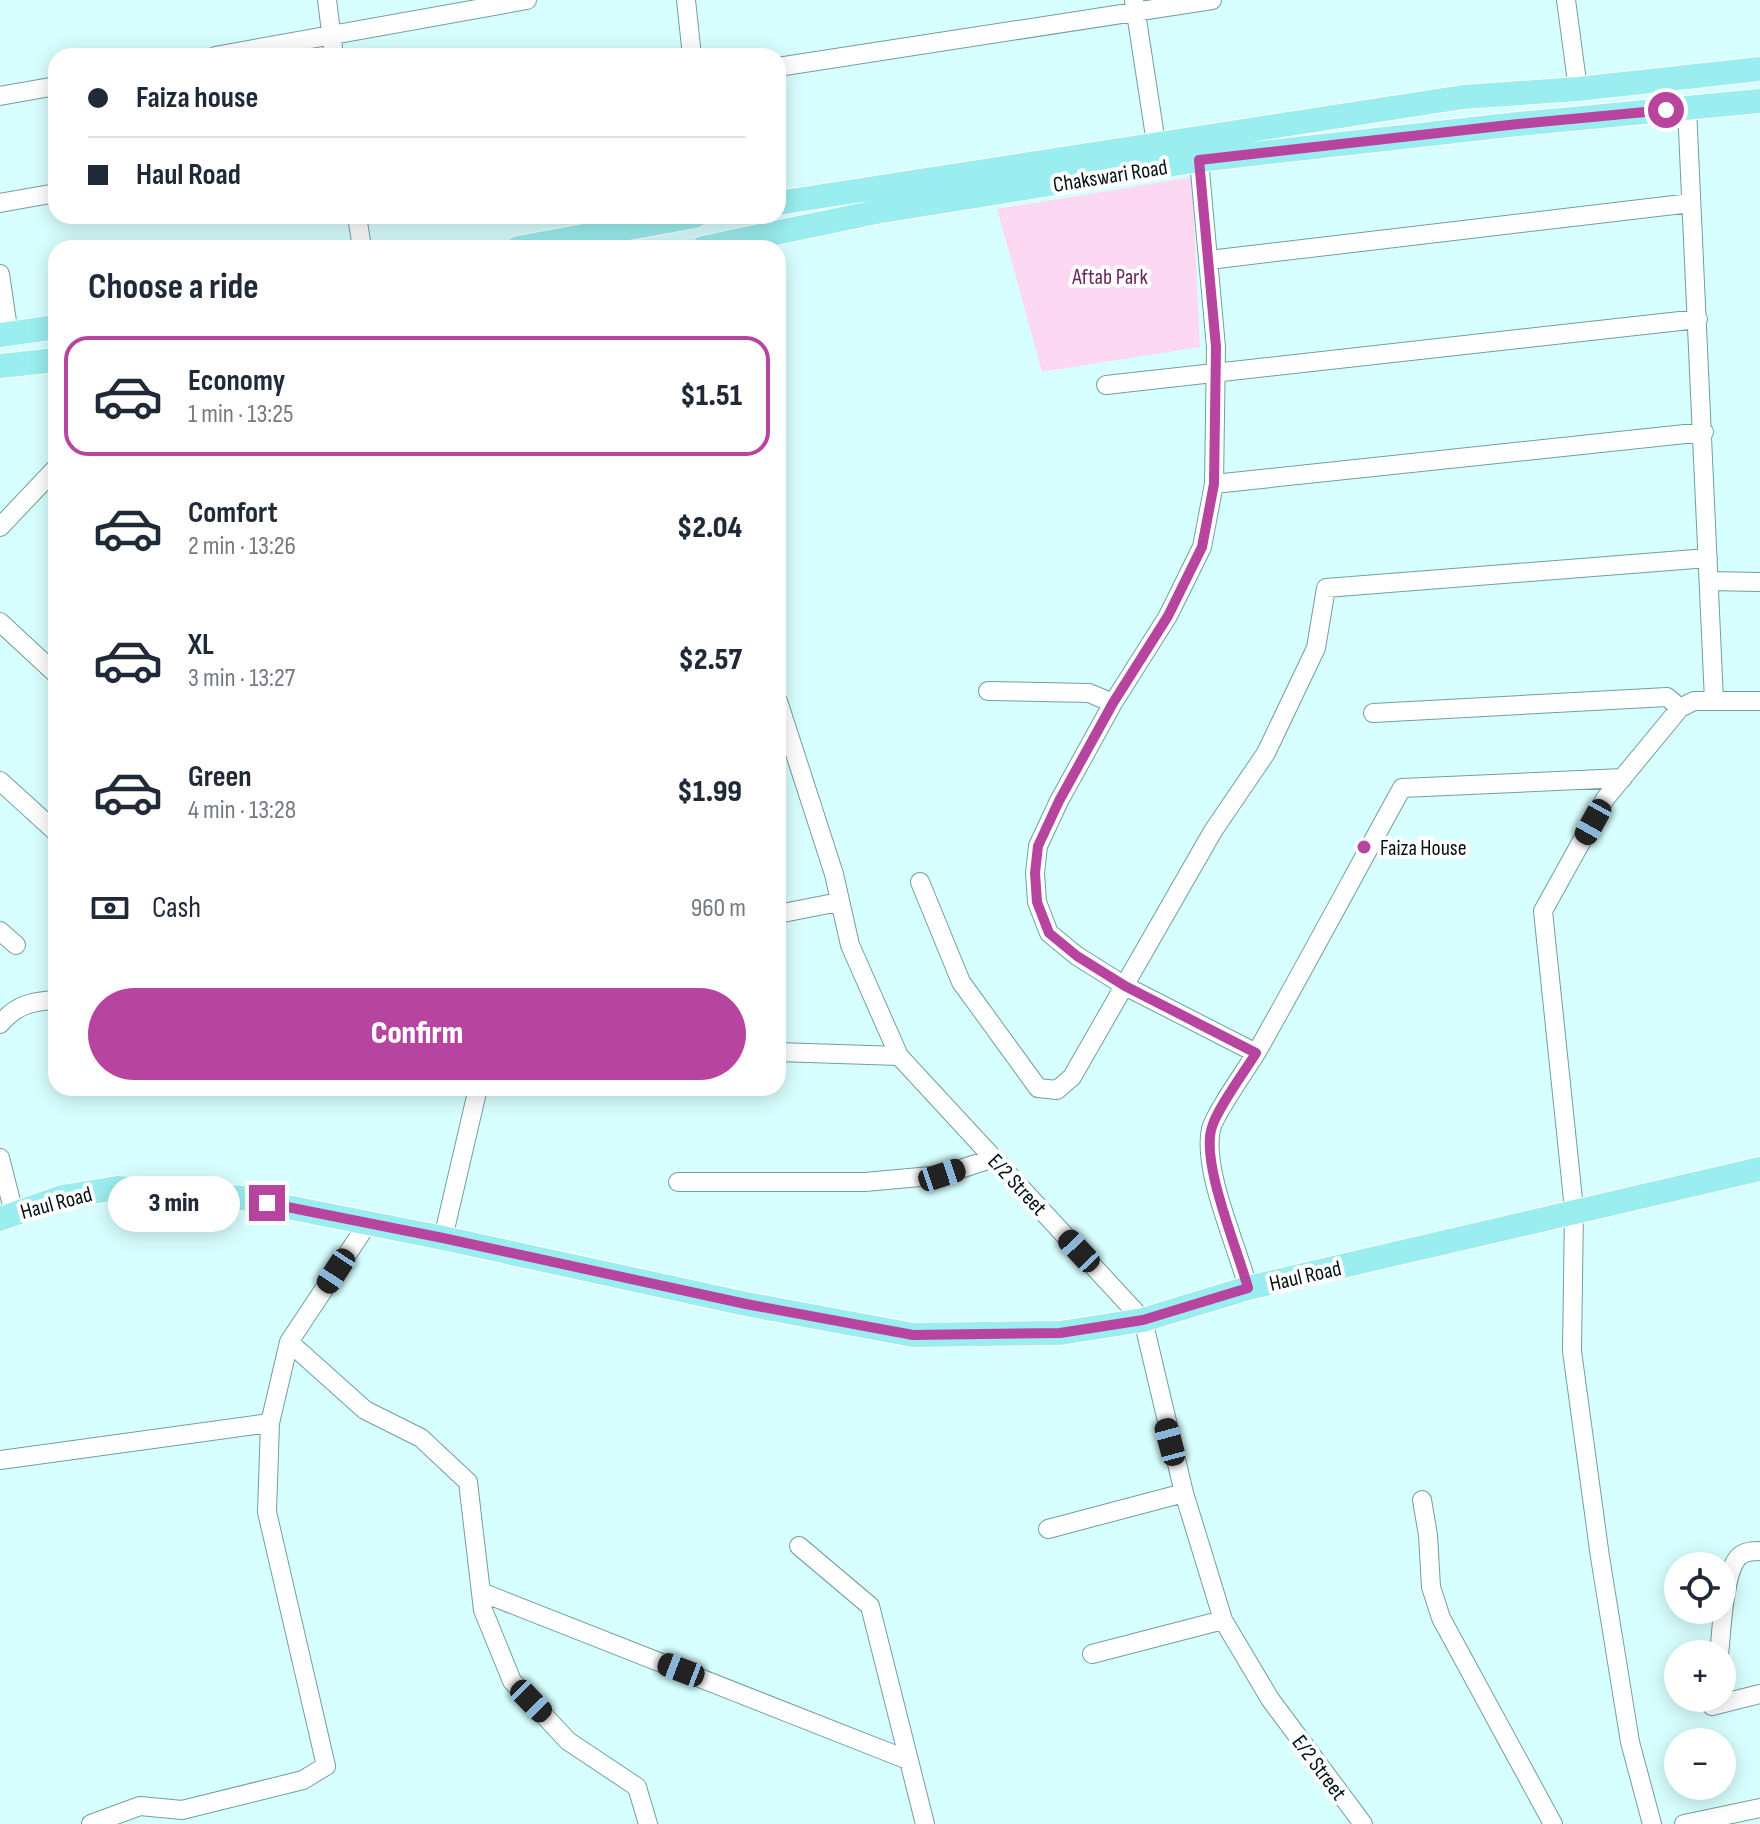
<!DOCTYPE html>
<html lang="en">
<head>
<meta charset="utf-8">
<style>
  body { margin:0; font-family:"Sofia Sans Condensed",sans-serif; background:#f2f2f3; color:#1f2937; height:100vh; display:flex; flex-direction:column; font-size:30px; white-space:nowrap }
  * { box-sizing:border-box; margin:0 }
  p { font-size:26px; color:#747a83 }
  .icon { flex:none; width:44px; height:44px; fill:none; stroke:currentColor; stroke-width:2; stroke-linecap:round; stroke-linejoin:round }
  .map { position:relative; flex:1; overflow:hidden }
  .panel { position:absolute; left:48px; top:240px; width:738px; height:856px; display:flex; flex-direction:column; background:#fff; border-radius:24px; box-shadow:0 4px 20px #0003 }
  .panel>* { flex:none }
  .guide { position:absolute; left:48px; top:48px; width:738px; height:176px; border-radius:24px; box-shadow:0 4px 20px #0003; display:grid; align-content:center; height:176px; padding:0 40px; background:#fff }
  .buttons { position:absolute; left:1664px; top:1552px; display:grid; gap:16px }
  .buttons a { display:grid; place-items:center; width:72px; height:72px; border-radius:50%; background:#fff; box-shadow:0 4px 20px #0003; font-size:40px }
  .end { position:absolute; width:36px; height:36px; margin:-18px; border:10px solid #b7459f; background:#fff; box-shadow:0 0 0 4px #fff }
  .from { border-radius:50% }
  .bubble { position:absolute; height:56px; border-radius:28px; background:#fff; box-shadow:0 4px 20px #0003; font-size:26px; font-weight:800; line-height:56px; text-align:center }
  .car { position:absolute; width:24px; height:48px; margin:-24px -12px; border-radius:10px; box-shadow:0 0 6px 2px #0007; background:linear-gradient(#222 24%,#8ab4d8 0 40%,#222 0 76%,#8ab4d8 0 86%,#222 0) }
  .guide b { display:flex; align-items:center; gap:28px; height:76px; font-size:30px }
  .guide b+b { border-top:2px solid #e0e1e3 }
  .guide i { width:20px; height:20px; background:#1f2937 }
  ul { padding:0; list-style:none }
  li { display:flex; align-items:center; gap:24px; height:120px; margin:0 16px 12px; padding:0 24px; border:4px solid transparent; border-radius:24px }
  li div { flex:1 }
  li b { display:block; font-size:30px }
  li em { font-style:normal; font-weight:800 }
  li.selected { border-color:#b7459f }
  li>.icon { width:72px; height:72px; stroke-width:1.5 }
  h2 { padding:0 40px; font-size:36px; line-height:96px }
  .pay { display:flex; align-items:center; gap:20px; height:88px; padding:0 40px; font-size:30px }
  .pay p { margin-inline-start:auto }
  .action { display:flex; gap:16px; margin-top:auto; padding:16px 40px }
  .action a { flex:1; height:92px; border-radius:48px; background:#b7459f; color:#fff; font-size:32px; font-weight:800; line-height:92px; text-align:center }
  .map>svg:first-child { display:block }
</style>
</head>
<body>
<div class="map">
<svg width="1760" height="1824" viewBox="0 0 1760 1824">
  <rect width="100%" height="100%" fill="#d8ffff"/>
  <path fill="#fdd8f2" d="M1192 177 1200 347 1042 372 997 209Z"/>
  <g fill="none" stroke-linecap="round" stroke-linejoin="round">
    <defs>
      <path id="minor" d="M327 0 334 56
        M686 0 692 56
        M1134 0 1156 143
        M1566 0 1578 89
        M215 56 527 0
        M778 67 1212 0
        M0 96 56 86
        M1687 108 1714 700
        M1199 160 1216 347 1214 484 1202 547 1168 616 1113 703 1059 801 1038 846 1035 873 1037 902 1049 933 1077 956 1125 986 1256 1053
        M0 203 56 193
        M357 216 362 248
        M1209 260 1691 203
        M0 274 9 335
        M1106 385 1698 319
        M1214 484 1704 432
        M0 527 56 468
        M1709 581 1760 582
        M0 622 56 674
        M988 691 1089 693 1113 703
        M778 701 834 874 850 945 899 1056 1143 1320 1184 1493 1223 1620 1270 1699 1363 1824
        M1373 713 1667 697 1680 708
        M0 781 56 832
        M920 882 961 982 1038 1088 1057 1090 1072 1077 1213 831 1266 753 1316 648 1326 588 1708 558
        M778 914 839 902
        M0 931 16 945
        M0 1024C16 1005 32 1001 56 1000
        M778 1052 899 1056
        M0 1158 14 1213
        M678 1182H865L942 1175 994 1158
        M443 1238 478 1088
        M1248 1288C1237 1245 1202 1171 1211 1129 1215 1113 1248 1067 1258 1050 1307 963 1354 875 1402 788L1623 778
        M289 1342 365 1410 421 1438 468 1482 483 1610 512 1681 568 1741 637 1787 648 1824
        M0 1460 270 1423
        M1422 1500 1428 1535 1431 1587 1441 1618 1553 1824
        M1048 1529 1184 1493
        M799 1546 870 1606 925 1824
        M481 1592 908 1760
        M1092 1654 1223 1620
        M1719 1654C1722 1632 1723 1567 1741 1555 1747 1551 1753 1551 1760 1551
        M1713 1698 1712 1706 1760 1694
        M91 1824 140 1806 182 1810 303 1780 326 1766 267 1512 270 1423 289 1342 368 1223
        M1652 1824 1630 1742 1600 1557 1572 1351 1574 1209 1543 911 1605 799 1680 708 1694 701H1760
        M1684 1824 1760 1808"/>
      <path id="major" d="M778 203 1463 97 1578 89 1760 69
        M518 248 695 216
        M703 248 876 212 1199 160 1518 124 1760 101
        M0 335 56 327
        M0 366 56 360
        M0 1219 62 1197 117 1188 242 1198 443 1238 746 1304 913 1335 1060 1333 1143 1320 1248 1288 1760 1169"/>
    </defs>
    <use href="#minor" stroke="#719f9f" stroke-width="20"/>
    <use href="#major" stroke="#fff" stroke-width="26"/>
    <use href="#minor" stroke="#fff" stroke-width="18"/>
    <use href="#major" stroke="#9beeef" stroke-width="24"/>
  </g>
  <g fill="none" stroke-linecap="round" stroke-linejoin="round">
    <path stroke="#b7459f" stroke-width="10" d="M267 1203 443 1238 746 1304 913 1335 1060 1333 1143 1320 1248 1288C1238 1250 1200 1162 1212 1127 1217 1109 1245 1071 1256 1053L1125 986 1077 956 1049 933 1037 902 1035 873 1038 846 1059 801 1113 703 1168 616 1202 547 1214 484 1216 347 1199 160 1518 124 1666 110"/>
  </g>
  <circle fill="#b7459f" stroke="#fff" stroke-width="3" cx="1364" cy="847" r="8"/>
  <g text-anchor="middle" stroke-width="8" stroke-linejoin="round" paint-order="stroke">
    <g font-size="22" fill="#021313" stroke="#fff">
      <text transform="translate(1110 175) rotate(-9)" y="8">Chakswari Road</text>
      <text transform="translate(1018 1184) rotate(47)" y="8">E/2 Street</text>
      <text transform="translate(56 1202) rotate(-15)" y="8">Haul Road</text>
      <text transform="translate(1305 1275) rotate(-13)" y="8">Haul Road</text>
      <text transform="translate(1320 1767) rotate(53)" y="8">E/2 Street</text>
    </g>
    <g font-size="22" fill="#68275a" stroke="#fff">
      <text x="1110" y="284">Aftab Park</text>
    </g>
    <g font-size="22" fill="#021313" stroke="#fff" text-anchor="start">
      <text x="1380" y="855">Faiza House</text>
    </g>
  </g>
</svg>
<div class="buttons">
<a><svg class="icon" aria-label="locate" viewBox="0 0 24 24"><circle cx="12" cy="12" r="6"/><path d="M12 2v4M12 18v4M2 12h4M18 12h4"/></svg></a>
<a>+</a>
<a>−</a>
</div>
<i class="end from" style="left:1666px;top:110px"></i>
<i class="end" style="left:267px;top:1203px"></i>
<div class="bubble" style="left:108px;top:1176px;width:132px">3 min</div>
<i class="car" style="left:1593px;top:822px;rotate:209deg"></i>
<i class="car" style="left:942px;top:1175px;rotate:72deg"></i>
<i class="car" style="left:1079px;top:1251px;rotate:317deg"></i>
<i class="car" style="left:336px;top:1271px;rotate:213deg"></i>
<i class="car" style="left:1170px;top:1442px;rotate:345deg"></i>
<i class="car" style="left:681px;top:1670px;rotate:291deg"></i>
<i class="car" style="left:531px;top:1701px;rotate:136deg"></i>
<div class="guide">
<b><i class="from"></i>Faiza house</b>
<b><i></i>Haul Road</b>
</div>
<section class="panel">
<h2>Choose a ride</h2>
<ul>
<li class="selected"><svg class="icon" aria-label="car" viewBox="0 0 24 24"><path d="M5 17H2v-5l4-1 3-4h7l3 4 3 1v5h-3M9 17h6M6 11h13"/><circle cx="7" cy="17" r="2"/><circle cx="17" cy="17" r="2"/></svg><div><b>Economy</b><p>1 min · 13:25</p></div><em>$1.51</em></li>
<li><svg class="icon" aria-label="car" viewBox="0 0 24 24"><path d="M5 17H2v-5l4-1 3-4h7l3 4 3 1v5h-3M9 17h6M6 11h13"/><circle cx="7" cy="17" r="2"/><circle cx="17" cy="17" r="2"/></svg><div><b>Comfort</b><p>2 min · 13:26</p></div><em>$2.04</em></li>
<li><svg class="icon" aria-label="car" viewBox="0 0 24 24"><path d="M5 17H2v-5l4-1 3-4h7l3 4 3 1v5h-3M9 17h6M6 11h13"/><circle cx="7" cy="17" r="2"/><circle cx="17" cy="17" r="2"/></svg><div><b>XL</b><p>3 min · 13:27</p></div><em>$2.57</em></li>
<li><svg class="icon" aria-label="car" viewBox="0 0 24 24"><path d="M5 17H2v-5l4-1 3-4h7l3 4 3 1v5h-3M9 17h6M6 11h13"/><circle cx="7" cy="17" r="2"/><circle cx="17" cy="17" r="2"/></svg><div><b>Green</b><p>4 min · 13:28</p></div><em>$1.99</em></li>
</ul>
<div class="pay"><svg class="icon" aria-label="cash" viewBox="0 0 24 24"><path d="M3 7h18v10H3z"/><circle cx="12" cy="12" r="2"/></svg>Cash<p>960 m</p></div>
<div class="action"><a>Confirm</a></div>
</section>
</div>
</body>
</html>
